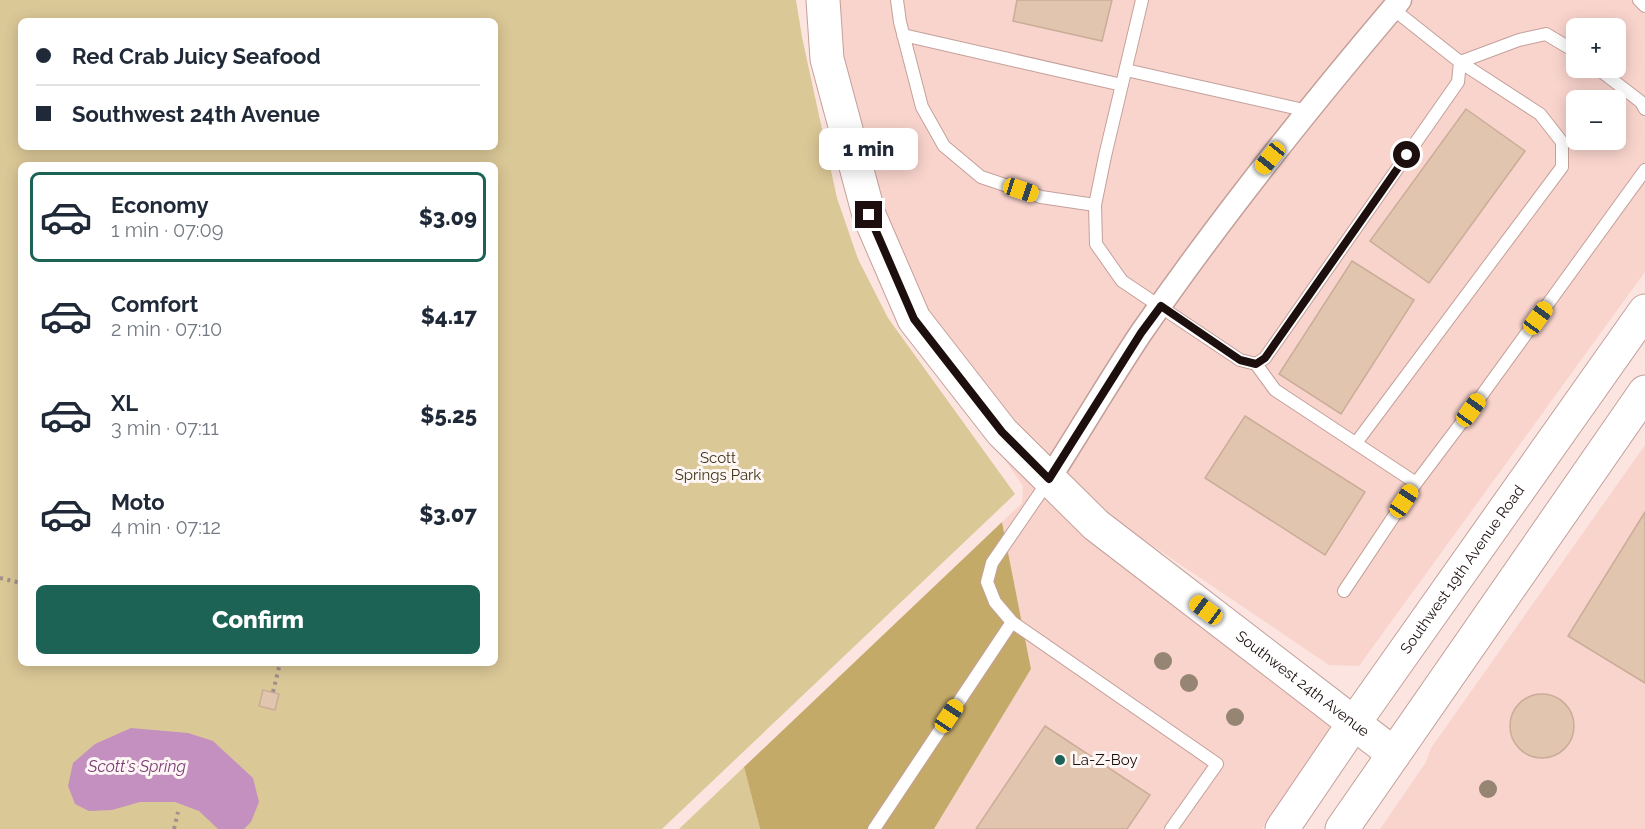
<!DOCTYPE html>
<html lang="en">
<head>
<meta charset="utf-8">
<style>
  body { margin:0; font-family:Raleway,sans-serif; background:#f2f2f3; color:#1f2937; height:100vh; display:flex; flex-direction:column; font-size:22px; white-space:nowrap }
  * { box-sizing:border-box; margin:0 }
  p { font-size:20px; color:#747a83 }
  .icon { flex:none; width:33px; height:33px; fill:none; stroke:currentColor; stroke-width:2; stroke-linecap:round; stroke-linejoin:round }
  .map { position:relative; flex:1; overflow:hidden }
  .drawer { position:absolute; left:18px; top:162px; width:480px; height:504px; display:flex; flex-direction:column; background:#fff; border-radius:9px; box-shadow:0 3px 15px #0003 }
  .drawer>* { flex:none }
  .hud { position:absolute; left:18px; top:18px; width:480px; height:132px; border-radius:9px; box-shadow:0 3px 15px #0003; display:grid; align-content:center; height:132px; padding:0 18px; background:#fff }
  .buttons { position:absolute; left:1566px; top:18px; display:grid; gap:12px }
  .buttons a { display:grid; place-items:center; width:60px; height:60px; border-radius:9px; background:#fff; box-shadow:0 3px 15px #0003; font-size:30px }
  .end { position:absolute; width:27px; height:27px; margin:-14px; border:8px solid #1c0f0d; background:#fff; box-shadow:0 0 0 3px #fff }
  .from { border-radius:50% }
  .bubble { position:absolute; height:42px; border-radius:9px; background:#fff; box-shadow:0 3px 15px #0003; font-size:20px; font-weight:800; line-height:42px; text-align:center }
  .car { position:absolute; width:18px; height:36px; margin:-18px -9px; border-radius:8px; box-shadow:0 0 4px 2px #0007; background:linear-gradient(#f5c518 24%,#345 0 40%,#f5c518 0 76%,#345 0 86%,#f5c518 0) }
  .hud b { display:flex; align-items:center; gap:21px; height:57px; font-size:22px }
  .hud b+b { border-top:2px solid #e0e1e3 }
  .hud i { width:15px; height:15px; background:#1f2937 }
  ul { padding:10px 0 0; list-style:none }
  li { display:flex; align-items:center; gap:18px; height:90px; margin:0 12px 9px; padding:0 6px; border:3px solid transparent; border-radius:9px }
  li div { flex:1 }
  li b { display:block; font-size:22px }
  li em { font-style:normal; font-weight:800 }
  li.active { border-color:#1c6356 }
  li>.icon { width:54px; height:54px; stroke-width:1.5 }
  .action { display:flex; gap:12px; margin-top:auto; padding:12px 18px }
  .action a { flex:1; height:69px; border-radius:9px; background:#1c6356; color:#fff; font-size:24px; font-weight:800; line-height:69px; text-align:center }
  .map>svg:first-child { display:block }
</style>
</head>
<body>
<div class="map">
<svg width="1645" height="829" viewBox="0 0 1645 829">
  <rect width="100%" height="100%" fill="#fce5e1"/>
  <path fill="#f9d4cd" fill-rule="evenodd" d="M836 0H1645V272L1359 666 1329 665 1104 513 1011 421 925 311 881 209 840 55ZM1576 28H1616V68H1576ZM1576 100H1616V140H1576Z
    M991 440 1336 727 1262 829H934L1031 669 1002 522 1022 503 1023 486Z
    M1645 445V829H1380L1426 762 1431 748Z"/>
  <path fill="#dbc897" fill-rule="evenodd" d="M0 0H796L802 37 837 198 858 259 888 318 1015 494 662 829H0ZM21 21H495V147H21ZM21 165H495V663H21Z
    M744 767 760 829H679Z"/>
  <path fill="#c4aa69" d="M1002 522 1031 669 934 829H760L744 767Z"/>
  <path fill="#c490bf" d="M131 728 188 733 213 741 253 778 259 802 251 822 244 829H218L199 811 175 802H140L112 810 89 811 75 804 68 786 73 763 95 744Z"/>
  <path fill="#e2c5af" stroke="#caad98" stroke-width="1.5" d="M1017 0H1112L1102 41 1013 21Z
    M1466 109 1525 151 1429 283 1370 241Z
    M1352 261 1414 300 1341 414 1279 374Z
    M1245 416 1365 492 1325 555 1205 478Z
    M1645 512V683L1568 636Z
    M263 690 279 694 275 710 259 706Z
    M1510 726a32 32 0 1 1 64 0a32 32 0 1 1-64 0Z
    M1045 726 1150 795 1127 829H976Z"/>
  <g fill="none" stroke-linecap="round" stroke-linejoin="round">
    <defs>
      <path id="lane" d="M897 0 900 22 922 107 944 146 981 177 1041 197 1095 205
        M1142 0 1105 156 1095 205 1096 244 1122 281 1240 360 1256 364 1265 358 1458 82 1460 62 1393 9
        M1639 0 1645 6
        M903 35 1122 85
        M1460 62 1519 40 1546 34 1576 52
        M1597 68 1641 102 1645 109
        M1126 70 1308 111
        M1256 364 1275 390 1416 483 1471 410 1645 170
        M1356 443 1562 167V142L1540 114 1460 62
        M1049 480 992 563 987 582 995 602 1012 622 1217 764 1171 829
        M1344 591 1416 483
        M874 829 1012 622"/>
      <path id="street" d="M1049 479C1080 431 1109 381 1141 333 1221 217 1309 107 1400 0"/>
      <g id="secondary">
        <path id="s1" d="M823 0 827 59 869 215 914 319 1002 432 1096 525 1394 754"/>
        <path id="s2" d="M1282 829 1354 723 1645 311"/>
        <path d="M1342 829 1645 392"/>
      </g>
    </defs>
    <use href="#lane" stroke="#c4a09a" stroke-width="14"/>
    <use href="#street" stroke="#c4a09a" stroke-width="25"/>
    <use href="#secondary" stroke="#c4a09a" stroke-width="35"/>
    <path stroke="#a28f8c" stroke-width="4" stroke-dasharray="3 4.5" stroke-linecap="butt" d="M0 578 21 583
      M273 692 280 663
      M174 829 178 812"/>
    <use href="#lane" stroke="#fff" stroke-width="12"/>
    <use href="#street" stroke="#fff" stroke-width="22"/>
    <use href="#secondary" stroke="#fff" stroke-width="33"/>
  </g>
  <g fill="#958572">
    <circle cx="1163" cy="661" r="9"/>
    <circle cx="1189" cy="683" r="9"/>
    <circle cx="1235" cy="717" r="9"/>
    <circle cx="1488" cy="789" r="9"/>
  </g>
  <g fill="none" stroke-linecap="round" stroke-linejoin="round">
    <path stroke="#1c0f0d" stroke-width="8" d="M869 215 914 319 1002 432 1049 479 1141 333 1161 306 1240 360 1256 364 1265 358 1407 155"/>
  </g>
  <circle fill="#1c6356" stroke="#fef6f5" stroke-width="2" cx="1060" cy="760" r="6"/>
  <g text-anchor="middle" stroke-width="6" stroke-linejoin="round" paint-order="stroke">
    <g font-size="15" fill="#413618" stroke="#fef6f5">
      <text x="718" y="463">Scott<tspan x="718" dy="17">Springs Park</tspan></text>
    </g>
    <g font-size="15" fill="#1c0f0d" stroke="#fef6f5">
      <text dy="5" stroke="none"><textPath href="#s2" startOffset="316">Southwest 19th Avenue Road</textPath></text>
      <text dy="5" stroke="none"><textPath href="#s1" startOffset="870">Southwest 24th Avenue</textPath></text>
    </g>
    <g font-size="15" fill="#1c0f0d" stroke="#fef6f5" text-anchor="start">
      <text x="1072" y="765">La-Z-Boy</text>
    </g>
    <g font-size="16" font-style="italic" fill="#7a3b76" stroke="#fef6f5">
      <text x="137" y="772">Scott's Spring</text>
    </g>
  </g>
</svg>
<div class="buttons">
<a>+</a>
<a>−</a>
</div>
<i class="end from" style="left:1407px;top:155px"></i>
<i class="end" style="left:869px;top:215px"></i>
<div class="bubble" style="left:819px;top:128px;width:99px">1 min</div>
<i class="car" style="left:1270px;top:158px;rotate:219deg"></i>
<i class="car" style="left:1021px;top:190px;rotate:108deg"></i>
<i class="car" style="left:1538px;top:318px;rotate:36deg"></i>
<i class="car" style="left:1471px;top:410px;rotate:36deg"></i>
<i class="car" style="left:1404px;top:501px;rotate:34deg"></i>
<i class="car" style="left:1206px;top:610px;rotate:307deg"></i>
<i class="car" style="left:949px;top:716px;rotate:34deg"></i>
<div class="hud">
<b><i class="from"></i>Red Crab Juicy Seafood</b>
<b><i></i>Southwest 24th Avenue</b>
</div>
<section class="drawer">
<ul>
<li class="active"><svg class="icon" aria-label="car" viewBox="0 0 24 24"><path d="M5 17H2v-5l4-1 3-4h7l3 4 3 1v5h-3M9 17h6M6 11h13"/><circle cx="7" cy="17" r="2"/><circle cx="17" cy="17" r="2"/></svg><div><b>Economy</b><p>1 min · 07:09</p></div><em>$3.09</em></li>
<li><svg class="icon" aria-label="car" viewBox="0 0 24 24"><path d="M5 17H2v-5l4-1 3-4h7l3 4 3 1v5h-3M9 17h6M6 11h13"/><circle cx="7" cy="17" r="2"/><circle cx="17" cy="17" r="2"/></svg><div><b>Comfort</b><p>2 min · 07:10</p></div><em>$4.17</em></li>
<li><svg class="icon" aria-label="car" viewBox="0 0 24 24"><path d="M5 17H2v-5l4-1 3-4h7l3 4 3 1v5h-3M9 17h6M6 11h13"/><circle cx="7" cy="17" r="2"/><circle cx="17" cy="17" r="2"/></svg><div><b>XL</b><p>3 min · 07:11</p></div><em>$5.25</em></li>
<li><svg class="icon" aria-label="car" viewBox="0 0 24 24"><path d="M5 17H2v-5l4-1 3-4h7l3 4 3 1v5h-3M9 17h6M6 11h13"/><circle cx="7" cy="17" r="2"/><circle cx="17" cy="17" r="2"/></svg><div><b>Moto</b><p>4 min · 07:12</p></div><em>$3.07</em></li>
</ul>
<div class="action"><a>Confirm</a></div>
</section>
</div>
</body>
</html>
